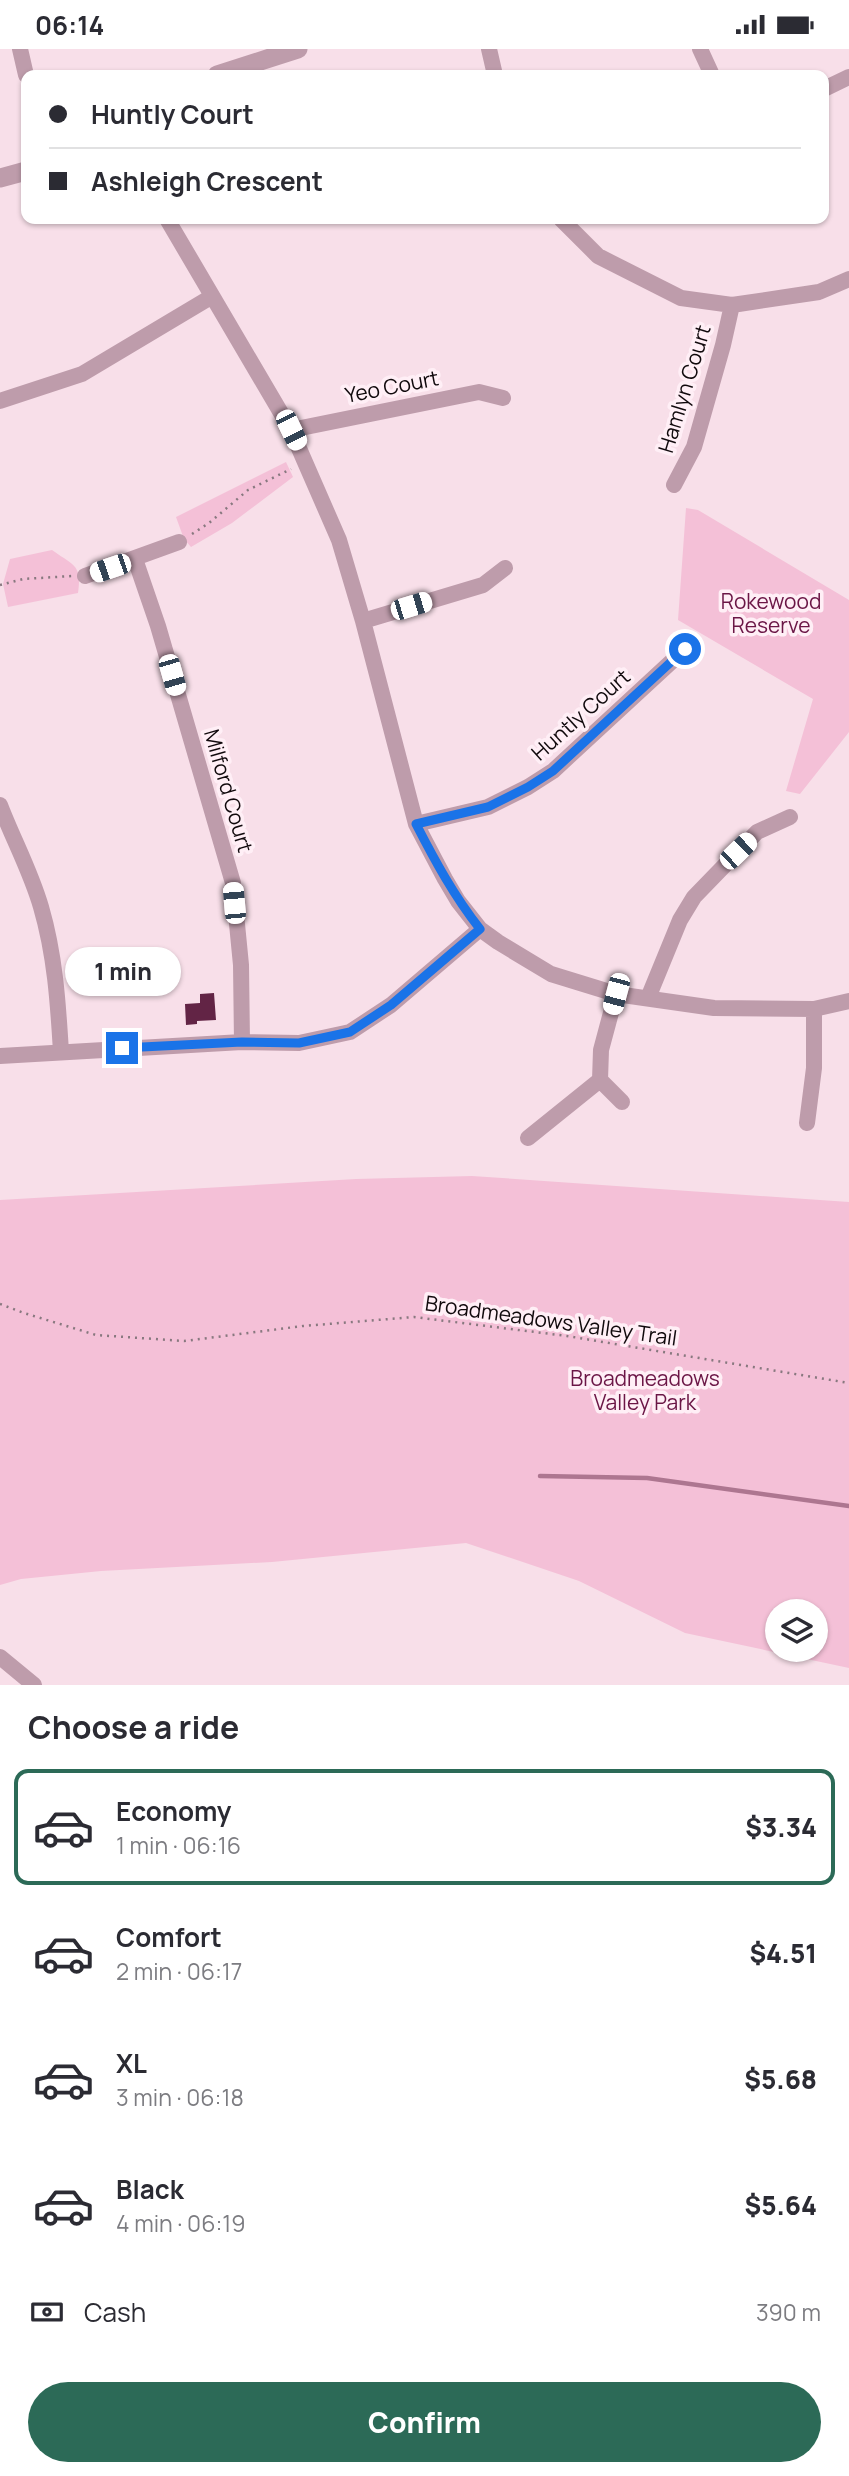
<!DOCTYPE html>
<html lang="en">
<head>
<meta charset="utf-8">
<style>
  body { margin:0; font-family:Manrope,sans-serif; background:#f2f2f3; color:#2b2b33; height:100vh; display:flex; flex-direction:column; font-size:26px; white-space:nowrap }
  * { box-sizing:border-box; margin:0 }
  p { font-size:23px; color:#7c7c81 }
  .icon { flex:none; width:38px; height:38px; fill:none; stroke:currentColor; stroke-width:2; stroke-linecap:round; stroke-linejoin:round }
  .map { position:relative; height:1636px; overflow:hidden }
  .panel { display:flex; flex-direction:column; background:#fff; flex:1 }
  .panel>* { flex:none }
  .guide { position:absolute; left:21px; top:21px; width:808px; height:154px; border-radius:14px; box-shadow:0 2px 5px #0004; display:grid; align-content:center; height:154px; padding:0 28px; background:#fff }
  .tools { position:absolute; left:765px; top:1550px; display:grid; gap:14px }
  .tools a { display:grid; place-items:center; width:63px; height:63px; border-radius:50%; background:#fff; box-shadow:0 2px 5px #0004; font-size:35px }
  .end { position:absolute; width:32px; height:32px; margin:-16px; border:9px solid #1a73e8; background:#fff; box-shadow:0 0 0 4px #fff }
  .from { border-radius:50% }
  .bubble { position:absolute; height:49px; border-radius:24px; background:#fff; box-shadow:0 2px 5px #0004; font-size:23px; font-weight:800; line-height:49px; text-align:center }
  .car { position:absolute; width:21px; height:42px; margin:-21px -10px; border-radius:9px; box-shadow:0 0 5px 2px #0007; background:linear-gradient(#fff 24%,#345 0 40%,#fff 0 76%,#345 0 86%,#fff 0) }
  .guide b { display:flex; align-items:center; gap:24px; height:66px; font-size:26px }
  .guide b+b { border-top:2px solid #e1e1e2 }
  .guide i { width:18px; height:18px; background:#2b2b33 }
  ul { padding:0; list-style:none }
  li { display:flex; align-items:center; gap:21px; height:116px; margin:0 14px 10px; padding:0 14px; border:4px solid transparent; border-radius:14px }
  li div { flex:1 }
  li b { display:block; font-size:26px }
  li em { font-style:normal; font-weight:800 }
  li.on { border-color:#2c6a57 }
  li>.icon { width:63px; height:63px; stroke-width:1.5 }
  h2 { padding:0 28px; font-size:32px; line-height:84px }
  .pay { display:flex; align-items:center; gap:18px; height:77px; padding:0 28px; font-size:26px }
  .pay p { margin-inline-start:auto }
  .button { display:flex; gap:14px; margin-top:auto; padding:14px 28px }
  .button a { flex:1; height:80px; border-radius:42px; background:#2c6a57; color:#fff; font-size:28px; font-weight:800; line-height:80px; text-align:center }
  .status { display:flex; justify-content:space-between; align-items:center; height:49px; padding:0 35px; background:#fff; direction:ltr }
  .status svg { height:19px; fill:currentColor }
  .map>svg:first-child { display:block }
</style>
</head>
<body>
<div class="status"><b>06:14</b><svg viewBox="0 0 49 12"><path d="M0 12V9h3v3zM5 12V6h3v6zM10 12V3h3v9zM15 12V0h3v12zM26 1h20v11H26zM47 4h2v5h-2z"/></svg></div>
<div class="map">
<svg width="849" height="1636" viewBox="0 0 849 1636">
  <rect width="100%" height="100%" fill="#f8dfe9"/>
  <path fill="#f4c0d7" fill-rule="evenodd" d="M286 413 293 428 232 474 191 498 184 490 176 468Z
    M686 459 698 461 849 551V683L800 745 786 742 813 650 678 571Z
    M52 501C74 517 82 515 78 544L8 558 3 535 10 510Z
    M472 1127 849 1153V1619L685 1584 579 1532 466 1494 272 1513 101 1522 21 1530 0 1536V1151L356 1130ZM777 1563H816V1601H777Z"/>
  <g fill="none" stroke-linecap="round" stroke-linejoin="round">
    <path stroke="#ad7690" stroke-width="4.5" d="M540 1427 647 1429 849 1457"/>
  </g>
  <path fill="#622445" d="M214 944 216 971 197 972V975L186 976 185 955 200 954V945Z"/>
  <g fill="none" stroke-linecap="round" stroke-linejoin="round">
    <path stroke="#88787f" stroke-width="2.5" stroke-dasharray="2 5" stroke-linecap="butt" d="M192 485 209 474 248 441 291 420
      M0 536 23 530 72 527
      M0 1255 24 1264 96 1286 184 1292 303 1277 414 1268 567 1287 849 1334"/>
    <path stroke="#be9cab" stroke-width="16" d="M20 0 26 26
      M489 0 495 26
      M700 0 712 26
      M824 40 849 28
      M167 170 291 381 339 491 363 572 416 775 445 830 458 852 480 880 498 893 551 925 616 945 714 959 814 960 849 952
      M561 170 598 207 681 249 732 256 819 243 849 230
      M0 352 82 325 211 248
      M291 381 479 343 503 349
      M674 436 694 398 723 296 732 256
      M135 510 158 577 233 834 241 916 242 993
      M85 527 179 493
      M363 572 483 536 505 519
      M0 756C13 790 31 823 41 858 55 906 58 953 61 1003
      M416 775 488 758 528 738 553 722 685 600
      M648 949 680 871 694 848 757 783 790 768
      M0 1007 242 993 299 994 350 983 391 956 480 880
      M600 1031 601 1001 616 945
      M807 1074 814 1019V960
      M528 1089 600 1031 622 1053
      M0 1608 34 1636"/>
    <path stroke="#be9cab" stroke-width="19" d="M217 26 298 0
      M0 129 26 122"/>
  </g>
  <g fill="none" stroke-linecap="round" stroke-linejoin="round">
    <path stroke="#1a73e8" stroke-width="9" d="M122 999 242 993 299 994 350 983 391 956 480 880C454 847 435 812 416 775L488 758 528 738 553 722 685 600"/>
  </g>
  <g text-anchor="middle" stroke-width="7" stroke-linejoin="round" paint-order="stroke">
    <g font-size="21" fill="#10090c" stroke="#ffeff6">
      <text transform="translate(392 338) rotate(-11)" y="7">Yeo Court</text>
      <text transform="translate(685 340) rotate(-73)" y="7">Hamlyn Court</text>
      <text transform="translate(581 666) rotate(-42)" y="7">Huntly Court</text>
      <text transform="translate(228 742) rotate(74)" y="7">Milford Court</text>
      <text transform="translate(551 1272) rotate(8)" y="7">Broadmeadows Valley Trail</text>
    </g>
    <g font-size="21" fill="#6b1646" stroke="#ffeff6">
      <text x="771" y="560">Rokewood<tspan x="771" dy="24">Reserve</tspan></text>
      <text x="645" y="1337">Broadmeadows<tspan x="645" dy="24">Valley Park</tspan></text>
    </g>
  </g>
</svg>
<div class="tools">
<a><svg class="icon" aria-label="layers" viewBox="0 0 24 24"><path d="M12 4l9 5-9 5-9-5zM3 14l9 5 9-5"/></svg></a>
</div>
<i class="end from" style="left:685px;top:600px"></i>
<i class="end" style="left:122px;top:999px"></i>
<div class="bubble" style="left:65px;top:898px;width:116px">1 min</div>
<i class="car" style="left:291px;top:381px;rotate:154deg"></i>
<i class="car" style="left:110px;top:519px;rotate:251deg"></i>
<i class="car" style="left:411px;top:557px;rotate:73deg"></i>
<i class="car" style="left:172px;top:626px;rotate:164deg"></i>
<i class="car" style="left:738px;top:802px;rotate:46deg"></i>
<i class="car" style="left:234px;top:854px;rotate:355deg"></i>
<i class="car" style="left:616px;top:945px;rotate:195deg"></i>
<div class="guide">
<b><i class="from"></i>Huntly Court</b>
<b><i></i>Ashleigh Crescent</b>
</div>
</div>
<section class="panel">
<h2>Choose a ride</h2>
<ul>
<li class="on"><svg class="icon" aria-label="car" viewBox="0 0 24 24"><path d="M5 17H2v-5l4-1 3-4h7l3 4 3 1v5h-3M9 17h6M6 11h13"/><circle cx="7" cy="17" r="2"/><circle cx="17" cy="17" r="2"/></svg><div><b>Economy</b><p>1 min · 06:16</p></div><em>$3.34</em></li>
<li><svg class="icon" aria-label="car" viewBox="0 0 24 24"><path d="M5 17H2v-5l4-1 3-4h7l3 4 3 1v5h-3M9 17h6M6 11h13"/><circle cx="7" cy="17" r="2"/><circle cx="17" cy="17" r="2"/></svg><div><b>Comfort</b><p>2 min · 06:17</p></div><em>$4.51</em></li>
<li><svg class="icon" aria-label="car" viewBox="0 0 24 24"><path d="M5 17H2v-5l4-1 3-4h7l3 4 3 1v5h-3M9 17h6M6 11h13"/><circle cx="7" cy="17" r="2"/><circle cx="17" cy="17" r="2"/></svg><div><b>XL</b><p>3 min · 06:18</p></div><em>$5.68</em></li>
<li><svg class="icon" aria-label="car" viewBox="0 0 24 24"><path d="M5 17H2v-5l4-1 3-4h7l3 4 3 1v5h-3M9 17h6M6 11h13"/><circle cx="7" cy="17" r="2"/><circle cx="17" cy="17" r="2"/></svg><div><b>Black</b><p>4 min · 06:19</p></div><em>$5.64</em></li>
</ul>
<div class="pay"><svg class="icon" aria-label="cash" viewBox="0 0 24 24"><path d="M3 7h18v10H3z"/><circle cx="12" cy="12" r="2"/></svg>Cash<p>390 m</p></div>
<div class="button"><a>Confirm</a></div>
</section>
</body>
</html>
